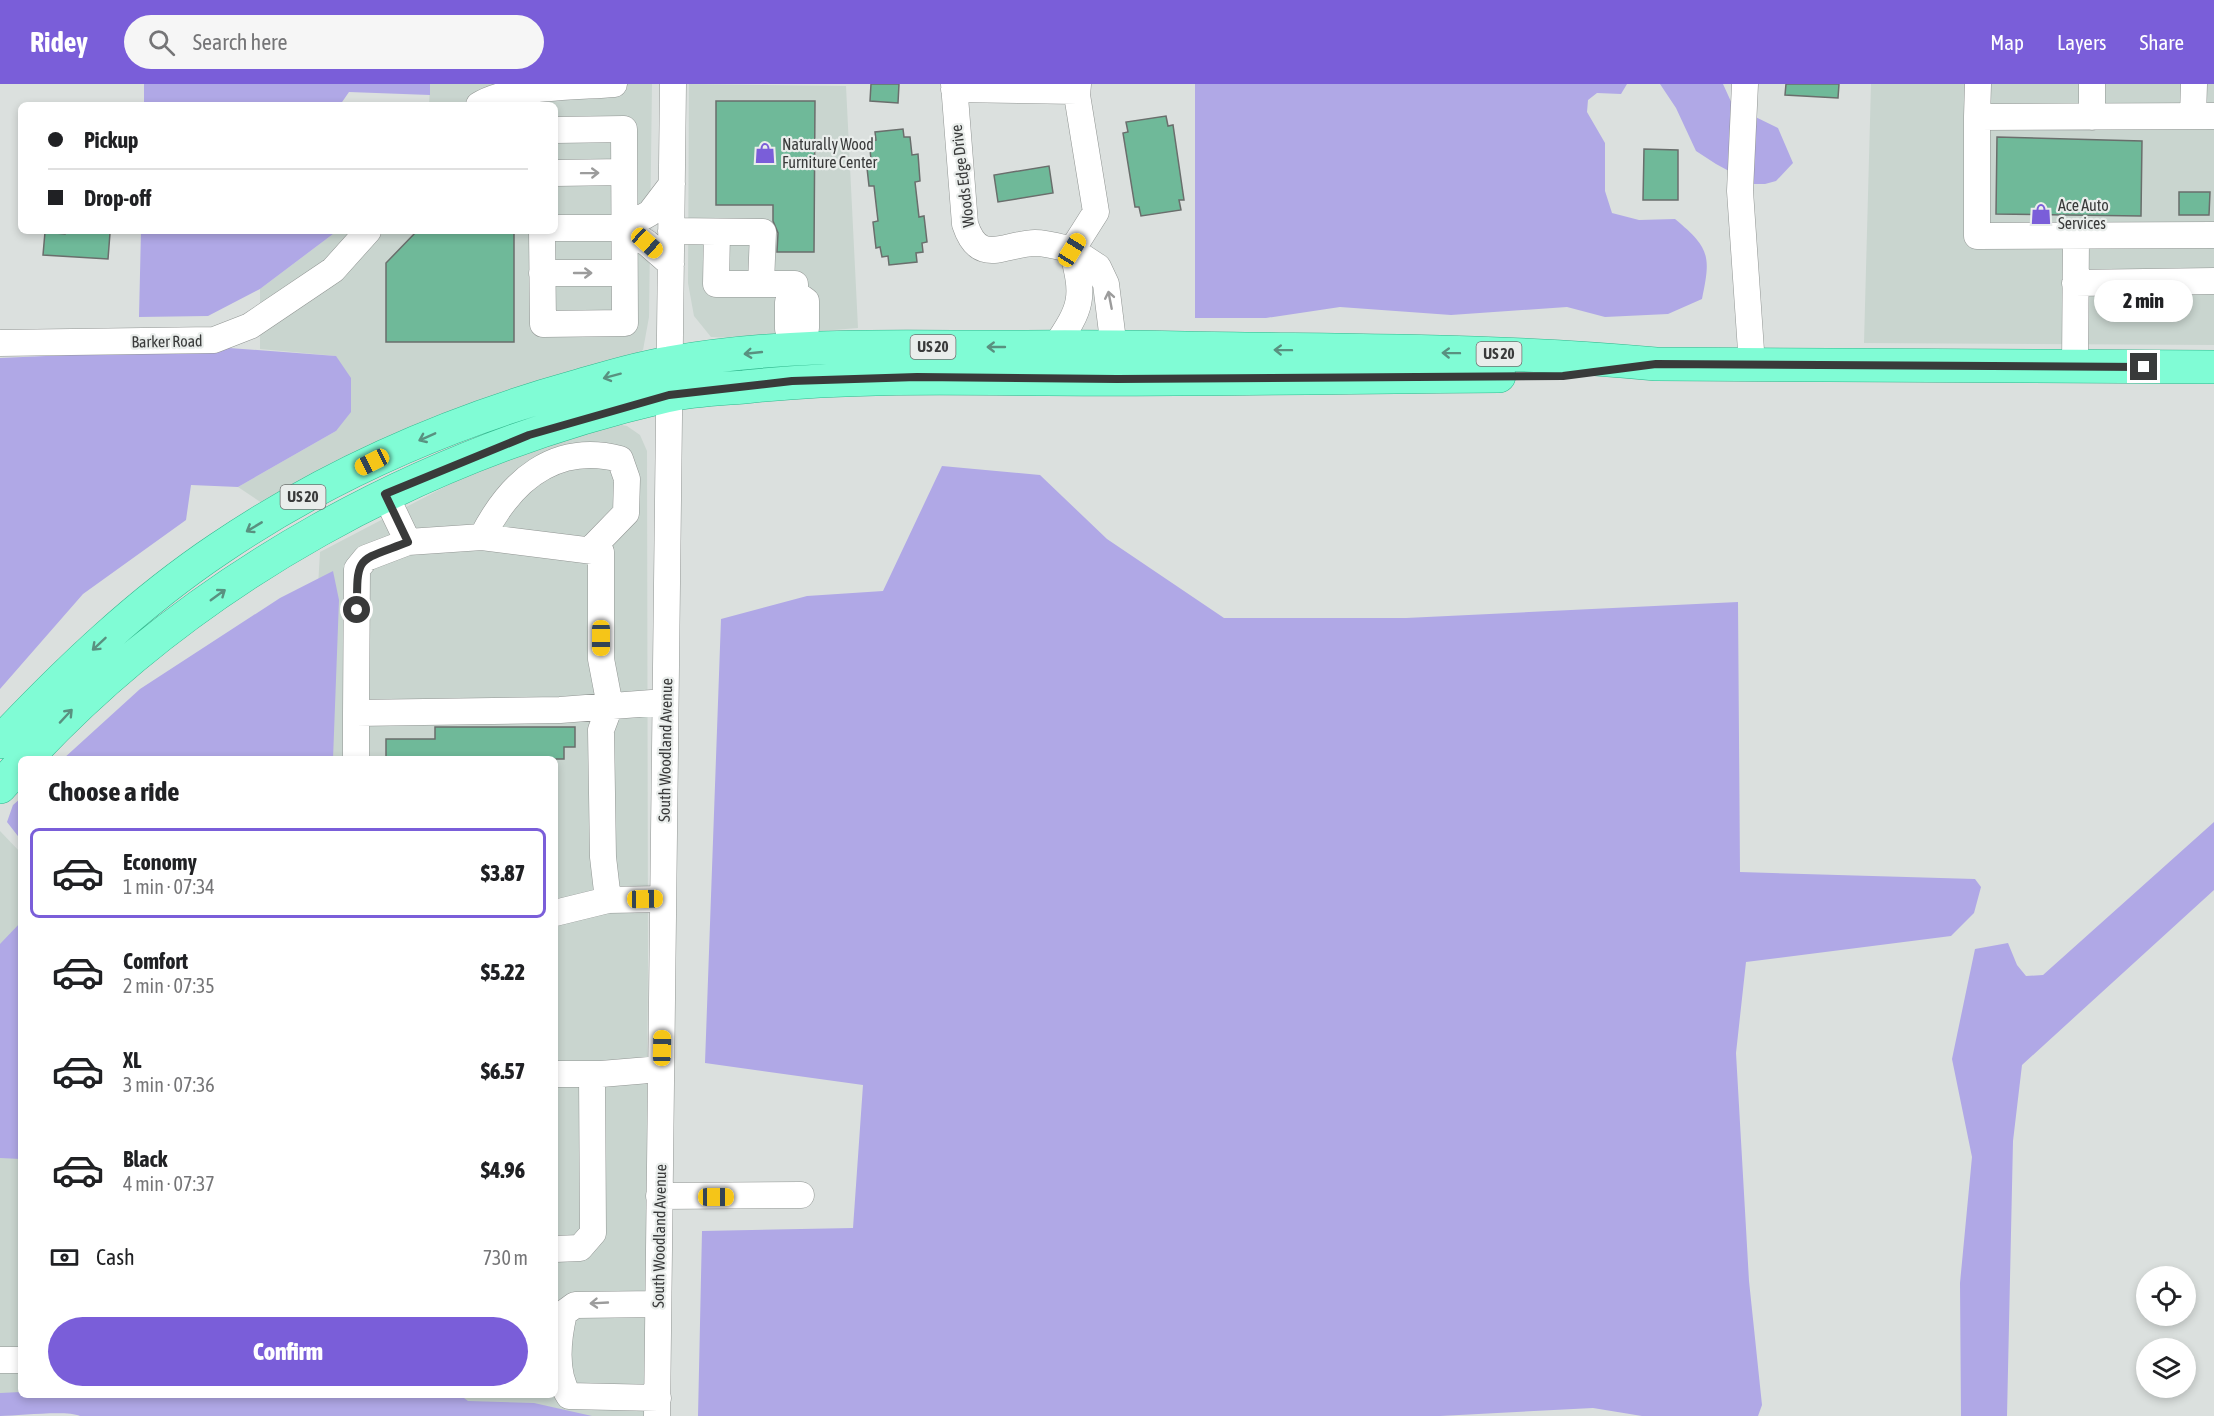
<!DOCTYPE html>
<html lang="en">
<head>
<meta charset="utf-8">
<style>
  body { margin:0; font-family:"Asap Condensed",sans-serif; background:#f6f6f6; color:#202124; height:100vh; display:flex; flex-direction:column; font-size:22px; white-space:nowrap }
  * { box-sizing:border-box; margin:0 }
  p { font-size:20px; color:#757577 }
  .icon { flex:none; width:33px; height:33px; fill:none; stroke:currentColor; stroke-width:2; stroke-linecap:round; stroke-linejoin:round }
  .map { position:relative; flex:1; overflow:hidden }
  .drawer { position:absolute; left:18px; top:672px; width:540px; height:642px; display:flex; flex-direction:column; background:#fff; border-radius:9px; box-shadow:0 3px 9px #0003 }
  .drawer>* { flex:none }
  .top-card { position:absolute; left:18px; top:18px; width:540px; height:132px; border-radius:9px; box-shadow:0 3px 9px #0003; display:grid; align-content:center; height:132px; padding:0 30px; background:#fff }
  .buttons { position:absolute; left:2136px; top:1182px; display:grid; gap:12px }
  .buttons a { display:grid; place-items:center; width:60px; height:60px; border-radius:50%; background:#fff; box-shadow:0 3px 9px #0003; font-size:30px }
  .end { position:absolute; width:27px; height:27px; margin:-14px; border:8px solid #393a3a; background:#fff; box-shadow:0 0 0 3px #fff }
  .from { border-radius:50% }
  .bubble { position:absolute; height:42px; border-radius:21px; background:#fff; box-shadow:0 3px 9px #0003; font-size:20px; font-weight:800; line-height:42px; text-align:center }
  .car { position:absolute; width:18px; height:36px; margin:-18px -9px; border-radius:8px; box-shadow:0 0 4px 2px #0007; background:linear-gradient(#f5c518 24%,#345 0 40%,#f5c518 0 76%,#345 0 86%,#f5c518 0) }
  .top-card b { display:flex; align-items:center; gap:21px; height:57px; font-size:22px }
  .top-card b+b { border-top:2px solid #e0e0e0 }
  .top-card i { width:15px; height:15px; background:#202124 }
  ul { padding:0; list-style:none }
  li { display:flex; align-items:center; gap:18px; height:90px; margin:0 12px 9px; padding:0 18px; border:3px solid transparent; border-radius:9px }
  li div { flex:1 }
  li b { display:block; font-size:22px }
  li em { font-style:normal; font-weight:800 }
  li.selected { border-color:#7a5ed9 }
  li>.icon { width:54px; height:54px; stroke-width:1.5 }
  h2 { padding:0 30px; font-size:27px; line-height:72px }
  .pay { display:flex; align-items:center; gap:15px; height:66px; padding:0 30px; font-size:22px }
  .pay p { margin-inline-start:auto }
  .cta { display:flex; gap:12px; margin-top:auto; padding:12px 30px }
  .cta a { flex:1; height:69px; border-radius:36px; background:#7a5ed9; color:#fff; font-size:24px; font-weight:800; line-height:69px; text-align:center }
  header { display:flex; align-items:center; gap:36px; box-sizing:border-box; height:84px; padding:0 30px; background:#7a5ed9; color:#fff }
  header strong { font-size:28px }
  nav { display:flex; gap:33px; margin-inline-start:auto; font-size:21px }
  .search { width:420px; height:54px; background:#f6f6f6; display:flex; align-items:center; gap:15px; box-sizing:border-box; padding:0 21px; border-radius:33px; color:#757577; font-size:22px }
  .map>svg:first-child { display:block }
</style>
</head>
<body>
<header>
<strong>Ridey</strong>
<div class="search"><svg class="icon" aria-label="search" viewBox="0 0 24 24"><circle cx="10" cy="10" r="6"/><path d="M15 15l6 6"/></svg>Search here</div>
<nav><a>Map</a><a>Layers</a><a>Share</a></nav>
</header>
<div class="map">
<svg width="2214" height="1332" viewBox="0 0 2214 1332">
  <rect width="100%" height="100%" fill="#dbe0de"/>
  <path fill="#c9d5cf" d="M430 0H652L649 233 643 266 622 279 265 421 238 403 336 347V272L260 265V205L337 147H555V21H429Z
    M689 0 846 2 858 244 735 254 711 253 694 232 688 199Z
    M1871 0H2214V261L1864 259Z
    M612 339 627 342 640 351 647 367 648 873 645 1332H117L64 1311H555V675H308L320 468 498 375Z
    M0 747 21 769V1310L0 1309Z"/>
  <path fill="#b0a8e6" d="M144 0H430V11L349 8 340 21H144Z
    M1195 0H1627L1621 10 1597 9 1588 16 1587 28 1605 59V107L1612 129 1639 136 1675 135C1710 164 1711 172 1702 215L1668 230 1605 233 1567 223 1451 231 1340 223 1266 234H1195Z
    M1660 0H1723L1733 22 1778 44 1793 79 1776 97 1765 100H1753L1716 80 1696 67 1676 24Z
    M141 147H337L260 205 208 232 139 233Z
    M229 264 336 272 351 294V328L336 347 238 403 191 401 186 436 83 510 0 605V274Z
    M942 382 1040 391 1107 455 1224 534H1406L1738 518 1740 788 1975 795 1981 803 1974 829 1951 852 1746 878 1736 969 1749 1197 1762 1321 1758 1332H1642L1593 1324 1440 1332H698L702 1147 853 1144 863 1001 705 979 721 535 807 512 883 507Z
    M333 487 339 516 333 675H63L140 605 280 514Z
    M21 714V756L7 738 13 721Z
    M2214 738V806L2022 981 2013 1057 2007 1332H1961L1960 1199 1972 1073 1952 975 1975 865 2008 859 2017 881 2026 892 2043 891Z
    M21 838V1075L0 1074V860Z
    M21 1308V1311H460L468 1317 534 1319 592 1332H80C66 1326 19 1332 0 1332V1309Z"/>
  <path fill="#6fb999" stroke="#6a6e6c" stroke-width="1.5" d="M871 0H899L898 19 870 17Z
    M1786 0H1839L1838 14 1785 11Z
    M716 17H815L814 168H777L778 149 773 137V121H716Z
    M1166 32 1168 42 1173 41 1184 116H1179L1181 126 1141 132 1139 123H1135L1123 49 1128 48 1126 38Z
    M903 45 904 53H910L912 71 918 70 920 97 915 98 919 133 924 132 927 158 922 159 923 168 916 169 917 178 889 181 888 172 882 173 880 163 876 164 873 138 878 137 874 102H869L866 75H871L869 57 876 56 875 48Z
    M1997 53 2142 57 2141 132 1996 130Z
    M1644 65 1678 66V116H1643Z
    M1049 82 1053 109 998 118 994 91Z
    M2179 108H2210L2209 131H2179Z
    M65 147 110 149 108 175 43 171 45 148 65 150Z
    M417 147H514V258H386V179Z
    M435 643H575V663H564V675H386V655H435Z"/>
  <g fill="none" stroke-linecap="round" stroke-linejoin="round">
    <defs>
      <path id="minor" d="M954 0 965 140C979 183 1003 160 1035 159 1047 159 1060 163 1072 166L1096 128 1077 11 1078 0
        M1745 0 1740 107 1752 281
        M954 5 1077 7
        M479 21C509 2 578 3 614 0
        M2193 32 2194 0
        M2214 32 1977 33V152L2214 151
        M1977 33 1978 0
        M2092 33V0
        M555 89 624 88
        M555 144H624L650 129 672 100
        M624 144 647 159 671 180
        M542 147 543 240 625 239 624 45 555 46
        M671 147 763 148 761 200H716L717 148
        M1072 166 1098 183 1106 200 1116 281
        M542 189H624
        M2075 199 2214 197
        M761 200H795V209L788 218V245L797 251 806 244V217L795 209
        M0 259 214 256 250 242 333 186 368 147
        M1055 263C1082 223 1085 214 1072 166
        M2075 282 2076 154
        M385 410 408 458 366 474 357 485 356 629 560 626 665 618
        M482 453C510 398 554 358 620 375L627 395 626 429 590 466
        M408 458 482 453 601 468V575L610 622 601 646 603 773 608 816
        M356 675V629
        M555 829 608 816 663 815
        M555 990H601L661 985
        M659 1112 801 1111
        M555 1165 580 1164 593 1149 592 990
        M0 1276H21
        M658 1314 569 1312C554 1289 558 1255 564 1229L575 1221 658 1220
        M657 1332 673 0"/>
      <path id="major" d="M0 658C67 587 139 518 220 464 328 391 449 338 575 303 606 294 637 284 669 279 769 261 871 262 971 263 1042 263 1113 262 1185 264 1342 267 1499 265 1656 280L2214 283
        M26 675C195 493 424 368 666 312 691 306 719 305 744 303 845 292 945 294 1046 295 1197 296 1348 293 1499 292
        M0 703 21 680"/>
    </defs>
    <use href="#minor" stroke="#919593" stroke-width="27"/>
    <use href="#major" stroke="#30b78d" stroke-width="34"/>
    <use href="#minor" stroke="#fff" stroke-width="26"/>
    <use href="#major" stroke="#80fcd5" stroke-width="33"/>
  </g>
  <defs><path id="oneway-shaft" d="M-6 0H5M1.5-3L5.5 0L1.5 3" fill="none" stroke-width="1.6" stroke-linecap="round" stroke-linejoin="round" transform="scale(1.5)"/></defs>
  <g stroke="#9c9c9c">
    <use href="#oneway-shaft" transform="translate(590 89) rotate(-1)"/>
    <use href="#oneway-shaft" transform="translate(583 189)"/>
    <use href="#oneway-shaft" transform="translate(1110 216) rotate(-101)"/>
    <use href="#oneway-shaft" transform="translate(599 1219) rotate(177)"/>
  </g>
  <g stroke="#599180">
    <use href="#oneway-shaft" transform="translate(996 263) rotate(-180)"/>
    <use href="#oneway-shaft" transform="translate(1283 266) rotate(-179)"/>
    <use href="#oneway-shaft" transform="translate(753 269) rotate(174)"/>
    <use href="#oneway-shaft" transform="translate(1451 269) rotate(-179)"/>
    <use href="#oneway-shaft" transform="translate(612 292) rotate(165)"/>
    <use href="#oneway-shaft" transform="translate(427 353) rotate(156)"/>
    <use href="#oneway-shaft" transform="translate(254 443) rotate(149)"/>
    <use href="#oneway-shaft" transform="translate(218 511) rotate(-36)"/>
    <use href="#oneway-shaft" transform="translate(99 560) rotate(137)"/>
    <use href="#oneway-shaft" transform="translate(66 632) rotate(-47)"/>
  </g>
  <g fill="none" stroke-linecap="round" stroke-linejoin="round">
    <path stroke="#393a3a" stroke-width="8" d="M357 526C357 470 356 478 408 458L385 410 529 351 669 311 792 297 917 293 1117 295 1563 292 1656 280 2144 283"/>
  </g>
  <defs>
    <symbol id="shop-bare" viewBox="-9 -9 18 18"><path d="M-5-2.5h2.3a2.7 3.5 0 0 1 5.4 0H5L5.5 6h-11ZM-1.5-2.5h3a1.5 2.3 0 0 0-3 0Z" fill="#7a5ed9" stroke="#e9edeb" stroke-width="2.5" paint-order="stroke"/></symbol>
  </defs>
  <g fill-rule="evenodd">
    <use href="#shop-bare" x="750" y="54" width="30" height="30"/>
    <use href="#shop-bare" x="2026" y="115" width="30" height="30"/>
  </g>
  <g text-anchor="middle" stroke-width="4.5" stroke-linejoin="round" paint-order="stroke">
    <g fill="#e9edeb" stroke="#6e706f" stroke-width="1.5">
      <rect x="910.5" y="251" width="45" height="24" rx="4.5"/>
      <rect x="1476.5" y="258" width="45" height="24" rx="4.5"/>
      <rect x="280.5" y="401" width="45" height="24" rx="4.5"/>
    </g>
    <g font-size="15" font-weight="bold" fill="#393a3a">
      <text x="933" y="268">US 20</text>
      <text x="1499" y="275">US 20</text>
      <text x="303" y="418">US 20</text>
    </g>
    <g font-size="16" fill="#393a3a" stroke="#e9edeb" text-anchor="start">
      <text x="782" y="66">Naturally Wood<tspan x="782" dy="18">Furniture Center</tspan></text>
      <text x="2058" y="127">Ace Auto<tspan x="2058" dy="18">Services</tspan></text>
    </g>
    <g font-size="16" fill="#393a3a" stroke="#e9edeb">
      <text transform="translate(962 92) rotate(-97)" y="6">Woods Edge Drive</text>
      <text transform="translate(167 257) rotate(-1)" y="6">Barker Road</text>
      <text transform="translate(665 666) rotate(-89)" y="6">South Woodland Avenue</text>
      <text transform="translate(659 1152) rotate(-89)" y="6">South Woodland Avenue</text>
    </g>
  </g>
</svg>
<div class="buttons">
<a><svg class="icon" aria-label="locate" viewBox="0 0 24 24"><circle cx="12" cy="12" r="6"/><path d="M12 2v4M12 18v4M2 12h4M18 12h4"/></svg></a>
<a><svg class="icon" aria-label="layers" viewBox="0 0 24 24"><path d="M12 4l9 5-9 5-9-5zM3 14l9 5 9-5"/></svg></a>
</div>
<i class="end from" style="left:357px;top:526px"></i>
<i class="end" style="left:2144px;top:283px"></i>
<div class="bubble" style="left:2094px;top:196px;width:99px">2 min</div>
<i class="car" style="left:647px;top:159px;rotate:132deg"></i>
<i class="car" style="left:1072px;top:166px;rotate:32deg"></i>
<i class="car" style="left:372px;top:378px;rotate:243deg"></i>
<i class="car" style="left:601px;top:554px;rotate:180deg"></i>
<i class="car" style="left:645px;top:815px;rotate:89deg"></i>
<i class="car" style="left:662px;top:964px;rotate:1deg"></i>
<i class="car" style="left:716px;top:1113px;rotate:90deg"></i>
<div class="top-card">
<b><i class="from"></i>Pickup</b>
<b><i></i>Drop-off</b>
</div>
<section class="drawer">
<h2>Choose a ride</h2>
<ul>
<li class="selected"><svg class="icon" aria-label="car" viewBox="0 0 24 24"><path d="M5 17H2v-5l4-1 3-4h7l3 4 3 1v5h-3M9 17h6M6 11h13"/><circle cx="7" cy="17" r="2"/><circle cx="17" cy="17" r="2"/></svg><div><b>Economy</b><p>1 min · 07:34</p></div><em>$3.87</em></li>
<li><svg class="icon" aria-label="car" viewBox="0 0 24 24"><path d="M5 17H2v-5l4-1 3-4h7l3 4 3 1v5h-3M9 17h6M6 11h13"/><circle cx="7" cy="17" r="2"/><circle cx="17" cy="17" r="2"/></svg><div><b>Comfort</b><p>2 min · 07:35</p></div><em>$5.22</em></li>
<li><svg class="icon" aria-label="car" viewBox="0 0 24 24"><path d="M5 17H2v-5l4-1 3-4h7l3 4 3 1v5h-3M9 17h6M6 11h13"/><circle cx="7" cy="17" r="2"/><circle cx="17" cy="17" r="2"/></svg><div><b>XL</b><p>3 min · 07:36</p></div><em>$6.57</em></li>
<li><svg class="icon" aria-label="car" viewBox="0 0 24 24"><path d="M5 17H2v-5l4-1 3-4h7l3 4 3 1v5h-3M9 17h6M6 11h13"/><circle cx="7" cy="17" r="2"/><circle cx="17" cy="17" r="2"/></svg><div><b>Black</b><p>4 min · 07:37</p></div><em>$4.96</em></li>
</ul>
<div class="pay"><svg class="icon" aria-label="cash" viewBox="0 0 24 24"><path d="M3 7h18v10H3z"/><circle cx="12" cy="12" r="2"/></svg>Cash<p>730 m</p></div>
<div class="cta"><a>Confirm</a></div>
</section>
</div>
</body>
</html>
